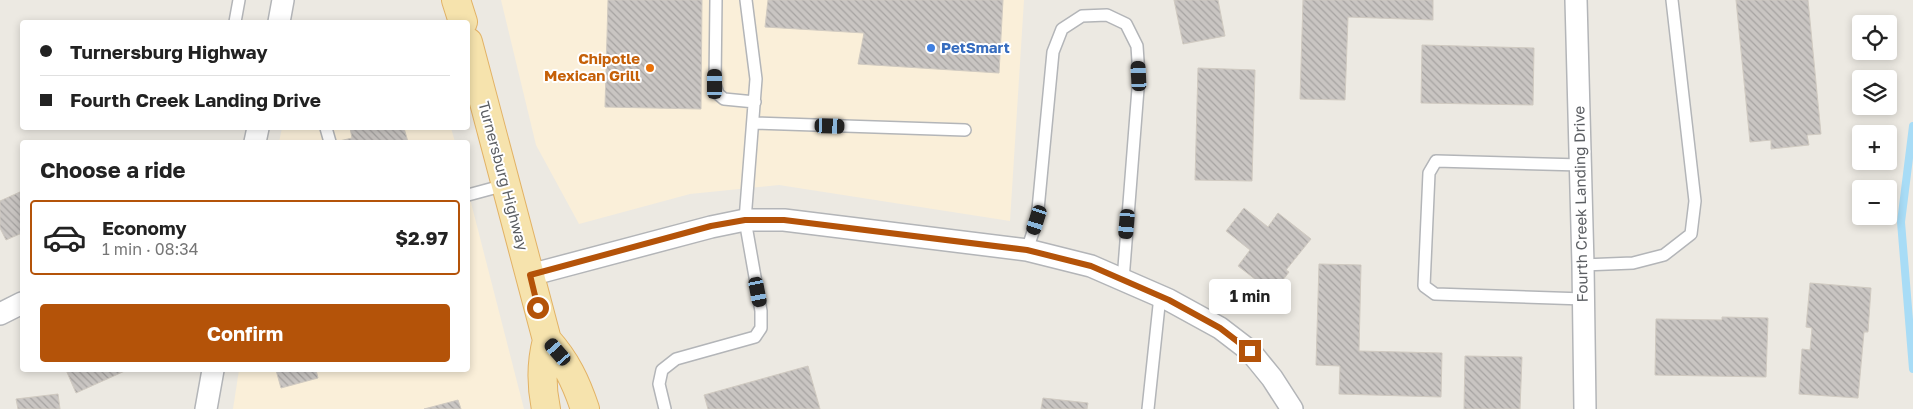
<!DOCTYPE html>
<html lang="en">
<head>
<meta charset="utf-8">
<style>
  body { margin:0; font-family:"Golos Text",sans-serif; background:#f2f2f2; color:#222; height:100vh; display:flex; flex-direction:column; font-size:19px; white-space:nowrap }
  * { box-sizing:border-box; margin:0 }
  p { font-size:16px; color:#767676 }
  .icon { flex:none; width:28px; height:28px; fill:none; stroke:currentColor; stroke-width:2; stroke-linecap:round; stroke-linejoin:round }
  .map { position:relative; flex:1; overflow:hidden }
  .side { position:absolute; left:20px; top:140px; width:450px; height:232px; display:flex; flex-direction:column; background:#fff; border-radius:5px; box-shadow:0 2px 8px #0003 }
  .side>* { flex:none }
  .guide { position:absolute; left:20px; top:20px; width:450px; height:110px; border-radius:5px; box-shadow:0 2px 8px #0003; display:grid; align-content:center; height:110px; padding:0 20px; background:#fff }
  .tools { position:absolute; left:1852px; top:15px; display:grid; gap:10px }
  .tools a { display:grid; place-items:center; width:45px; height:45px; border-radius:5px; background:#fff; box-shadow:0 2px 8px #0003; font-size:25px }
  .end { position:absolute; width:22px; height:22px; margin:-11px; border:6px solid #b45309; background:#fff; box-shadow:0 0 0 2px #fff }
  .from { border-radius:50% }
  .bubble { position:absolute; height:35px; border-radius:5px; background:#fff; box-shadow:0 2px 8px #0003; font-size:16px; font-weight:700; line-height:35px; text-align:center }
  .car { position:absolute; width:15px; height:30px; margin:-15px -8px; border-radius:6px; box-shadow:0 0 4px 1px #0007; background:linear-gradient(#222 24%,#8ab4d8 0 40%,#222 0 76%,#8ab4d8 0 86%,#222 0) }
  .guide b { display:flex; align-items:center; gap:18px; height:48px; font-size:19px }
  .guide b+b { border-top:1px solid #e0e0e0 }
  .guide i { width:12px; height:12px; background:#222 }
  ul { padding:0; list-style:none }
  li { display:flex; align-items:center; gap:15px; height:75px; margin:0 10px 8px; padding:0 10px; border:2px solid transparent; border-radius:5px }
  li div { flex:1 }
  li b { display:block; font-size:19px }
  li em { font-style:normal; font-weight:700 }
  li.on { border-color:#b45309 }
  li>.icon { width:45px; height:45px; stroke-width:1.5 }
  h2 { padding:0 20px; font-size:22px; line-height:60px }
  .cta { display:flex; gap:10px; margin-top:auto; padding:10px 20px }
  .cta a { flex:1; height:58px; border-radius:5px; background:#b45309; color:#fff; font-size:20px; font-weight:700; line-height:58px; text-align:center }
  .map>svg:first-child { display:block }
</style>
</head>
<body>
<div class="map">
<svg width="1913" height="409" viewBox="0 0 1913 409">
  <defs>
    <pattern id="building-back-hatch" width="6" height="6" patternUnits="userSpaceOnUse" patternTransform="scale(1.25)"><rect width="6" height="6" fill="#c9c5c2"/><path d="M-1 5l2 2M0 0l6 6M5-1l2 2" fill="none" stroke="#a6a3a1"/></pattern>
  </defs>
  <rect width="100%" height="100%" fill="#ece9e2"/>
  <path fill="#faefd9" d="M501 0H1024L1010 221 779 185 690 194 579 224 536 145Z
    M282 128H451L455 142H279Z
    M468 191 524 409H233L239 370H468Z"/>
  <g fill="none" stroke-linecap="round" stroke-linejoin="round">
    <path stroke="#a8dcf6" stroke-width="8" d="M1913 126 1901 222 1913 369"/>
  </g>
  <path fill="url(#building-back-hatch)" stroke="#d0cac1" d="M608 0H702L701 109 605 107Z
    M768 0H1003L999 73 858 64 864 33 765 27Z
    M1174 0H1218L1225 36 1183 44Z
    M1303 0H1433V20L1348 17 1345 100 1300 99Z
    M1736 0H1808L1821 134 1807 135 1809 145 1771 149V140L1750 142Z
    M1422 45 1534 48 1533 105 1421 103Z
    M1198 68 1255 70 1252 181 1195 180Z
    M350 128H404L408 142H335L352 138Z
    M22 191V233L6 240 0 228V201Z
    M1244 208 1268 227 1278 213 1311 239 1286 270 1289 272 1273 293 1238 266 1250 250 1226 231Z
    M1319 264 1361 265 1359 351 1442 353 1441 397 1339 394 1340 366 1316 365Z
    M1810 283 1871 288 1868 332H1864L1858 398 1799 394 1802 349 1810 350 1812 328 1806 327Z
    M1722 317 1768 318 1766 377 1655 375 1656 319 1722 320Z
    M1465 356 1522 357 1520 409H1464Z
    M808 366 820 409H708L704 395Z
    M66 370H127L76 393Z
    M276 370H316L318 378 281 388Z
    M58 394 60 409H18L16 399Z
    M1043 398 1088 403 1087 409H1041Z
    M458 400 461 409H424Z"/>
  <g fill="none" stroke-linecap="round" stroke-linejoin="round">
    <defs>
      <path id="service" d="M716 0 715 84 718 94 724 99 755 102
        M235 22 239 0
        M753 123 965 130
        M326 128 330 142
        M1581 165 1436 161 1429 173 1424 286 1435 294 1584 299
        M468 195 505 185
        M1027 250 1037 220 1053 52 1062 29 1082 16 1107 15 1126 24 1137 46 1139 76 1123 280
        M1583 265 1633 263 1664 255 1691 234 1695 201 1672 0
        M665 409 659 384 662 370 676 359 755 337 761 328V311L745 220 756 79 746 0
        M1148 409 1160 296"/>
      <path id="minor" d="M1576 0 1583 265 1585 409
        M279 22 283 0
        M255 142 258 128
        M530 275 711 227 745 220H784L1027 250 1091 266 1169 300 1220 328 1250 351 1272 378 1292 409
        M0 314 22 303
        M206 409 213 370"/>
      <path id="primary" d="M456 0 463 22
        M468 42 547 340C566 361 576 382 585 409
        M546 409C541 385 541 363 547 340"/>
    </defs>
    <use href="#service" stroke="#b3b5b8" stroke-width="14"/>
    <use href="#minor" stroke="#b3b5b8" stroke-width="24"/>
    <use href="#primary" stroke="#e2b265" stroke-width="30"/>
    <use href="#service" stroke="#fff" stroke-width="11"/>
    <use href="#minor" stroke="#fff" stroke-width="21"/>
    <use href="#primary" stroke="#f6e3ad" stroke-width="28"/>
  </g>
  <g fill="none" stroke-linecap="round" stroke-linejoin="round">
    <path stroke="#b45309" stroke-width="6" d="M538 308 530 275 711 226 745 220H784L1027 250 1091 266 1169 300 1220 328 1250 351"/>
  </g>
  <circle fill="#3f7fe0" stroke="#fff" stroke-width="2" cx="931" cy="48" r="5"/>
  <circle fill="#e8710a" stroke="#fff" stroke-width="2" cx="650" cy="68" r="5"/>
  <g text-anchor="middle" stroke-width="4" stroke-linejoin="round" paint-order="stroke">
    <g font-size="15" font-weight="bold" fill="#366cbe" stroke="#fff" text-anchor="start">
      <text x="941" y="53">PetSmart</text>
    </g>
    <g font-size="15" font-weight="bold" fill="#c56008" stroke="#fff" text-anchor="end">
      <text x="640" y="64">Chipotle<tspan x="640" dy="17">Mexican Grill</tspan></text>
    </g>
    <g font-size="15" fill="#5b5e62" stroke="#fff">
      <text transform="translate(503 176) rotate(75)" y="5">Turnersburg Highway</text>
      <text transform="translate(1581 204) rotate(-91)" y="5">Fourth Creek Landing Drive</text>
    </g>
  </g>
</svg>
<div class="tools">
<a><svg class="icon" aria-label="locate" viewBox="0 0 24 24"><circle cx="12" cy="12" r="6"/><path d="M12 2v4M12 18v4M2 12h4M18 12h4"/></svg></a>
<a><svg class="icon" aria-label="layers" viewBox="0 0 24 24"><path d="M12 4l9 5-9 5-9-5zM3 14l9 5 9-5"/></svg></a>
<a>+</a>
<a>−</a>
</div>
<i class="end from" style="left:538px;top:308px"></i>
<i class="end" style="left:1250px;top:351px"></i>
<div class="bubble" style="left:1209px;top:279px;width:82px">1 min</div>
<i class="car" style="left:1139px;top:76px;rotate:357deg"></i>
<i class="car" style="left:715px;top:84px;rotate:0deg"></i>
<i class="car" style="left:830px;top:126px;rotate:92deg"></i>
<i class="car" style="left:1037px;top:220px;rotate:198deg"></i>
<i class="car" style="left:1127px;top:224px;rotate:185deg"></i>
<i class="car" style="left:758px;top:292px;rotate:169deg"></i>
<i class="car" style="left:558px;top:352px;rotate:319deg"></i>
<div class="guide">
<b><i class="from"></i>Turnersburg Highway</b>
<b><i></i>Fourth Creek Landing Drive</b>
</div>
<section class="side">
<h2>Choose a ride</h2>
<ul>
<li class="on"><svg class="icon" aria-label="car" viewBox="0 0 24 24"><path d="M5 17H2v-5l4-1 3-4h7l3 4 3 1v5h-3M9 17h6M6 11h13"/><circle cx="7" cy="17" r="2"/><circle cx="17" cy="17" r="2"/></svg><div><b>Economy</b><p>1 min · 08:34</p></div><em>$2.97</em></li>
</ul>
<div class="cta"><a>Confirm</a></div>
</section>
</div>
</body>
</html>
